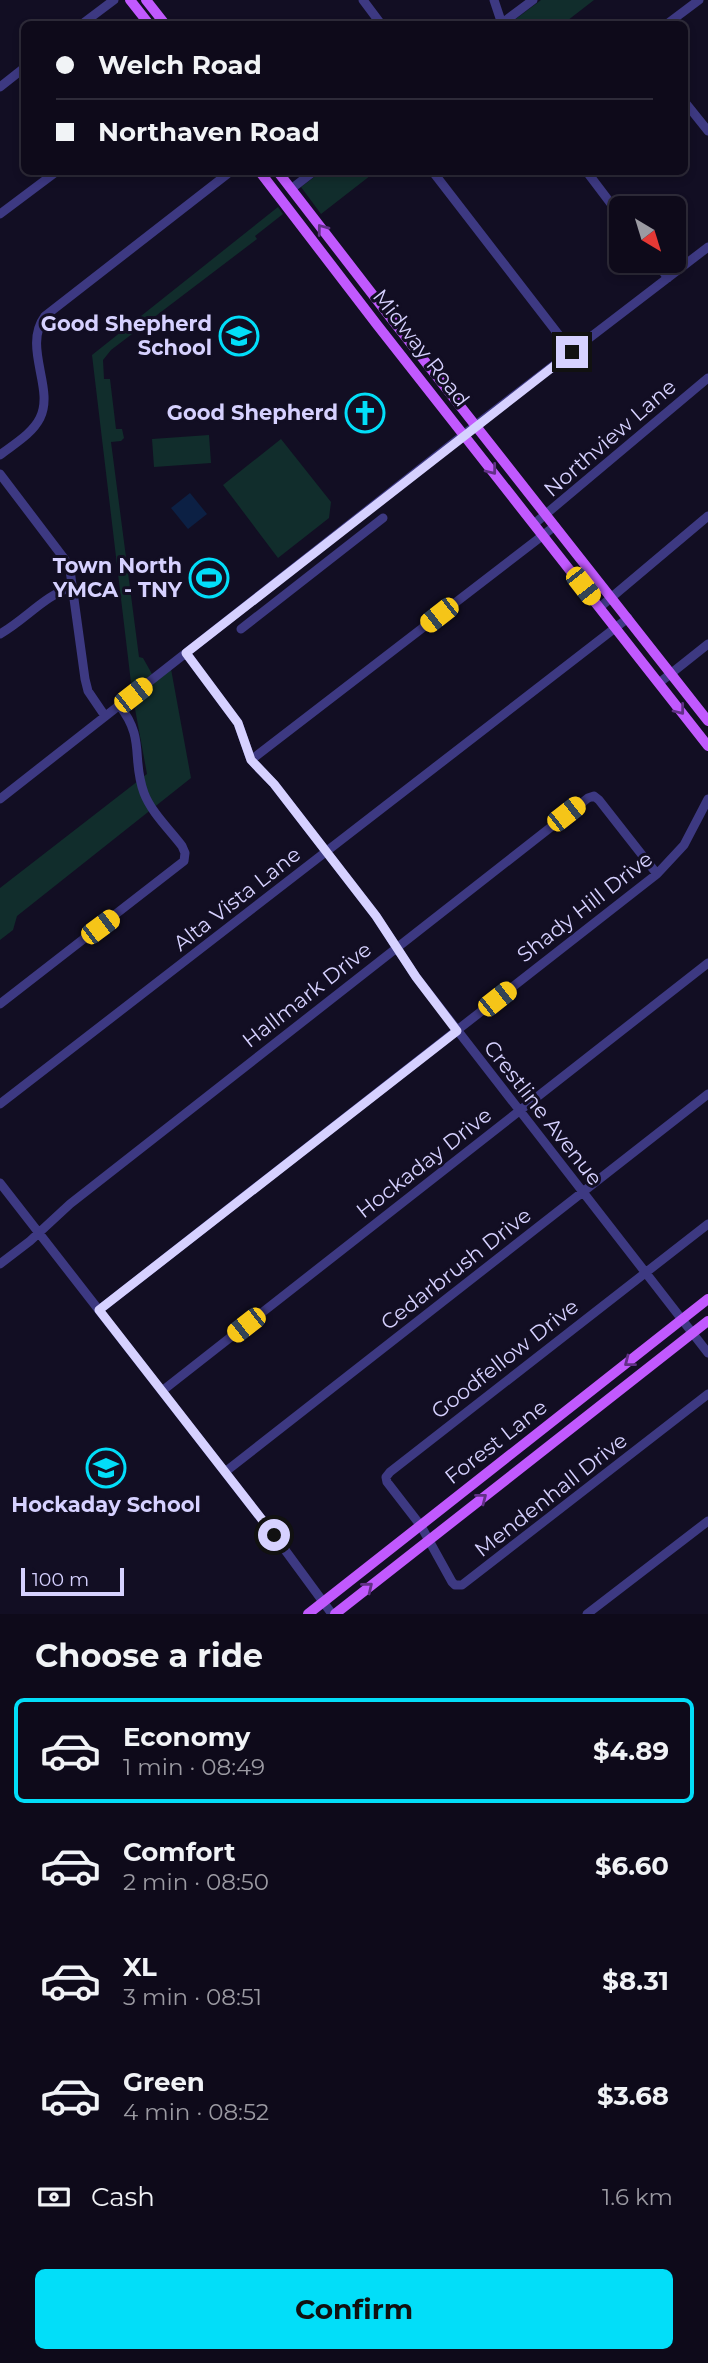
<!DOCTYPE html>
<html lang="en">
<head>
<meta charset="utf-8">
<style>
  body { margin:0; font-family:Montserrat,sans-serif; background:#1c1827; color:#f1f3f6; height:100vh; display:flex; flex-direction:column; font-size:26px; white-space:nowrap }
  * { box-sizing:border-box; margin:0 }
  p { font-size:23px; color:#9b9aa2 }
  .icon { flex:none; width:38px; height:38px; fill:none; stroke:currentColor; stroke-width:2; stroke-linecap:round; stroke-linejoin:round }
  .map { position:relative; height:1614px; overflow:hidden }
  .sheet { display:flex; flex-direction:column; background:#0e0a1a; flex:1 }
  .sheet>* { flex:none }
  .top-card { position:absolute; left:21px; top:21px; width:667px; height:154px; border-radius:10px; box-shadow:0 4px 10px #0003,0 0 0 2px #2e2b39; display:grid; align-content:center; height:154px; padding:0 35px; background:#0e0a1a }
  .needle { width:46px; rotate:142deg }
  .controls { position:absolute; left:609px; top:196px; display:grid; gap:14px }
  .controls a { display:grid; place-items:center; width:77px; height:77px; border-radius:10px; background:#0e0a1a; box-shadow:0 4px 10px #0003,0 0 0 2px #2e2b39; font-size:35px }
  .scale { position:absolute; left:21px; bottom:18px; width:103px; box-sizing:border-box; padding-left:7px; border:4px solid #d6d1ff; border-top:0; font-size:19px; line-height:24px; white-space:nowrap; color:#d6d1ff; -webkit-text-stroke:5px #120e23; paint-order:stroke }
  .end { position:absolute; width:32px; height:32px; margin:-16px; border:9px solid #d6d1ff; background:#111; box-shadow:0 0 0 4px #111 }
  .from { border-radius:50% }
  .car { position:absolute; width:21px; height:42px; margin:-21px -10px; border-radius:9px; box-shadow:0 0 5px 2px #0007; background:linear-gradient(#f5c518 24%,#345 0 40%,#f5c518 0 76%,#345 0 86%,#f5c518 0) }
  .top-card b { display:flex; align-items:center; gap:24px; height:66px; font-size:26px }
  .top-card b+b { border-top:2px solid #2e2b39 }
  .top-card i { width:18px; height:18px; background:#f1f3f6 }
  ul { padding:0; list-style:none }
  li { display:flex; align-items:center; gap:21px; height:105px; margin:0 14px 10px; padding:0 21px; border:4px solid transparent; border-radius:10px }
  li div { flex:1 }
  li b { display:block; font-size:26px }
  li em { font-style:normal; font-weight:700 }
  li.on { border-color:#02def9 }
  li>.icon { width:63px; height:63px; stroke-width:1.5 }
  h2 { padding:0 35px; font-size:32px; line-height:84px }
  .pay { display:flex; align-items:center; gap:18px; height:77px; padding:0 35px; font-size:26px }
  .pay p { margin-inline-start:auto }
  .button { display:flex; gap:14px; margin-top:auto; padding:14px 35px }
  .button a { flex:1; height:80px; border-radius:10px; background:#02def9; color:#111; font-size:28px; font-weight:700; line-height:80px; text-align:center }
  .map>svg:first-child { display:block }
</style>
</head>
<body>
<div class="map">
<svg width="708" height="1614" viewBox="0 0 708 1614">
  <rect width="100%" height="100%" fill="#120e23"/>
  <path fill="#112d2c" d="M541 0H594L563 24H509Z
    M321 172H375L321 214 301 187Z
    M278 207 283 214 255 236 257 239 111 350 103 360 104 379H110L116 429H122L124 438 121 441 111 442 139 657 143 658 152 674 132 691 92 355Z
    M209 435 211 463 154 467 152 439Z
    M281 439 331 502 329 518 278 558 223 485Z
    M171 669 191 778 17 916 13 930 0 940V888L147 774 133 698Z"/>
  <path fill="#0c2044" d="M190 493 207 514 188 529 171 508Z"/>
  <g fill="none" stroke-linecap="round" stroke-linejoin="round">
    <path stroke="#3d3982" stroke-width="9" d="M363 0 381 24
      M494 0 502 24
      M82 24 114 0
      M501 24 533 0
      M667 24 699 0
      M0 87 24 68
      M684 101 708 131
      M433 172 572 352
      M587 172 621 217
      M291 189 313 172
      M0 214 56 172
      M655 261 668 278
      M0 455C14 444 32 434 40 418 55 388 22 347 45 316L230 172
      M0 474 66 561 70 570 85 679 88 691 105 716
      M534 524 708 378
      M600 607 708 516
      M241 629 383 518
      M0 634C25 620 45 595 72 587
      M186 653 238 723 251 760 274 784 376 916 416 977 708 1353
      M659 683 708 644
      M251 760 555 526
      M0 799 476 425 708 247
      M0 1004 184 861 185 853 182 846C170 830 151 812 144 793 131 758 146 739 119 705
      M0 1104 628 618
      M0 1183 274 1535 332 1614
      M708 1224 390 1472 386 1477 387 1482 421 1526 452 1582 455 1585H462L708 1394
      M0 1264 30 1241 70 1204 588 798 594 796 599 800 657 874
      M99 1310 657 874 684 845 708 799
      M162 1391 708 963
      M225 1472 708 1094
      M587 1614 708 1521"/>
    <path stroke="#c159fe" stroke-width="10" d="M130 0 149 24
      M146 0 165 24
      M260 172 378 326 708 746
      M278 172 390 317 708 721
      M308 1614 708 1299
      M335 1614 708 1321"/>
  </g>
  <defs><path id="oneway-chevron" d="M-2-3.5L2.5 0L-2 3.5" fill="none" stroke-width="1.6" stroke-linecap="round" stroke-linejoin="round" transform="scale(1.75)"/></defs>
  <g stroke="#613086">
    <use href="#oneway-chevron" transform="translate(322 229) rotate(-127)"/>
    <use href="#oneway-chevron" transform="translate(492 470) rotate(52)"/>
    <use href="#oneway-chevron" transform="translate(680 710) rotate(52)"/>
    <use href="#oneway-chevron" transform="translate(629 1362) rotate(142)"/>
    <use href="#oneway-chevron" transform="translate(482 1498) rotate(-38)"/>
    <use href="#oneway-chevron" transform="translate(368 1587) rotate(-39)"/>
  </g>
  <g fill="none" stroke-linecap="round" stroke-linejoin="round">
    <path stroke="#d6d1ff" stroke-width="9" d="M274 1535 99 1310 457 1031 416 977 376 916 274 784 251 760 238 723 186 653 572 352"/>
  </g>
  <defs>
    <symbol id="school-ring" viewBox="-11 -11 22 22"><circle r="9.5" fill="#120e23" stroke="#02def9" stroke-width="1.5"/><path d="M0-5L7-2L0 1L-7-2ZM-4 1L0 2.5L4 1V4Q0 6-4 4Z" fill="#02def9"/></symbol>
    <symbol id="church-ring" viewBox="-11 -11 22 22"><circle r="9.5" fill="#120e23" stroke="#02def9" stroke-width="1.5"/><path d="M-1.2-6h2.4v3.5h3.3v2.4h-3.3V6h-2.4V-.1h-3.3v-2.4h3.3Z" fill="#02def9"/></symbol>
    <symbol id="stadium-ring" viewBox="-11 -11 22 22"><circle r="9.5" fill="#120e23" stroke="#02def9" stroke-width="1.5"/><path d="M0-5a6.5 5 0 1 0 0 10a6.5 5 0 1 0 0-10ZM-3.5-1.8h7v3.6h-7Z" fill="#02def9"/></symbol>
  </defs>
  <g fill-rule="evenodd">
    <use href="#school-ring" x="217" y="314" width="44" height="44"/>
    <use href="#church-ring" x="343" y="391" width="44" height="44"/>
    <use href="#stadium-ring" x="187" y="556" width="44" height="44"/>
    <use href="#school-ring" x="84" y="1446" width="44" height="44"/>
  </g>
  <g text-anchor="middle" stroke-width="6" stroke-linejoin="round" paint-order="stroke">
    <g font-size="21" font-weight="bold" fill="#d6d1ff" stroke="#120e23" text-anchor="end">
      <text x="212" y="331">Good Shepherd<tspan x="212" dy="24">School</tspan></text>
      <text x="338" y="420">Good Shepherd</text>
      <text x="182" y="573">Town North<tspan x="182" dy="24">YMCA - TNY</tspan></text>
      <text x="106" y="1512" text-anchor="middle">Hockaday School</text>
    </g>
    <g font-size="21" fill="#d6d1ff" stroke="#120e23">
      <text transform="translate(421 348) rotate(52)" y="7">Midway Road</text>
      <text transform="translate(610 438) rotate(-41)" y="7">Northview Lane</text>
      <text transform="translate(237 899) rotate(-38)" y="7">Alta Vista Lane</text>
      <text transform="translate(585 907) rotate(-38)" y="7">Shady Hill Drive</text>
      <text transform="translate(307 995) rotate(-38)" y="7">Hallmark Drive</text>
      <text transform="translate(543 1113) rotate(52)" y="7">Crestline Avenue</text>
      <text transform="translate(424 1163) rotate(-38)" y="7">Hockaday Drive</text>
      <text transform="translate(456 1269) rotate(-38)" y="7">Cedarbrush Drive</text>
      <text transform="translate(505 1359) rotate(-38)" y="7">Goodfellow Drive</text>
      <text transform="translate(496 1442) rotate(-38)" y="7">Forest Lane</text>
      <text transform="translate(551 1495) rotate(-38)" y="7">Mendenhall Drive</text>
    </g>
  </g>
</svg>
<div class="controls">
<a><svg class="needle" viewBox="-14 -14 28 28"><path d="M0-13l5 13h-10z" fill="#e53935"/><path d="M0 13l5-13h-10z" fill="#9b9aa2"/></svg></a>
</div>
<div class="scale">100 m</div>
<i class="end from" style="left:274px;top:1535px"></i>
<i class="end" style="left:572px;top:352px"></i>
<i class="car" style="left:583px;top:586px;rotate:142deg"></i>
<i class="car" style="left:439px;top:615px;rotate:232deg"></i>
<i class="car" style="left:133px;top:695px;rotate:52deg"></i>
<i class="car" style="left:566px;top:814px;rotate:52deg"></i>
<i class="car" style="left:100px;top:927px;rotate:53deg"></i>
<i class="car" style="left:497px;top:999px;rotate:52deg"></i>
<i class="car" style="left:246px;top:1325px;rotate:232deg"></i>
<div class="top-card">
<b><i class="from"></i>Welch Road</b>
<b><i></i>Northaven Road</b>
</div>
</div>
<section class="sheet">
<h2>Choose a ride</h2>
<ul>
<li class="on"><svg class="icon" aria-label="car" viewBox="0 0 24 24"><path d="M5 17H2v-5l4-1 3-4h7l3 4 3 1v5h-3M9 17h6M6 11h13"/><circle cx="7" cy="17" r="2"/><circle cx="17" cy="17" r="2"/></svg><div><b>Economy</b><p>1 min · 08:49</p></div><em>$4.89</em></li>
<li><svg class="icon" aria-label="car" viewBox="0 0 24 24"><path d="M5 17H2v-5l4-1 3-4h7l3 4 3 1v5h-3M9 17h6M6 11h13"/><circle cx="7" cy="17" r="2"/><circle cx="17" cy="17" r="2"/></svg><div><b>Comfort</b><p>2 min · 08:50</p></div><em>$6.60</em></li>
<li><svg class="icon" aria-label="car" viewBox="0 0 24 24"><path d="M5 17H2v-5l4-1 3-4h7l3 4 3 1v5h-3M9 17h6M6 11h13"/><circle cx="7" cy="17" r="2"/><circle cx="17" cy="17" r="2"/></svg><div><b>XL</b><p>3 min · 08:51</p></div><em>$8.31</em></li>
<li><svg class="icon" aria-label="car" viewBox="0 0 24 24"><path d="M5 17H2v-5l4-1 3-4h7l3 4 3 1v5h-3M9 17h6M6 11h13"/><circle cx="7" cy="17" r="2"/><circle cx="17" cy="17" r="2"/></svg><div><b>Green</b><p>4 min · 08:52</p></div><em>$3.68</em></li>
</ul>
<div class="pay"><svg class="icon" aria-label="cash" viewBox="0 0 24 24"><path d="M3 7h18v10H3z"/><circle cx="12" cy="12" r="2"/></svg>Cash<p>1.6 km</p></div>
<div class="button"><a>Confirm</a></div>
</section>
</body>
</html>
